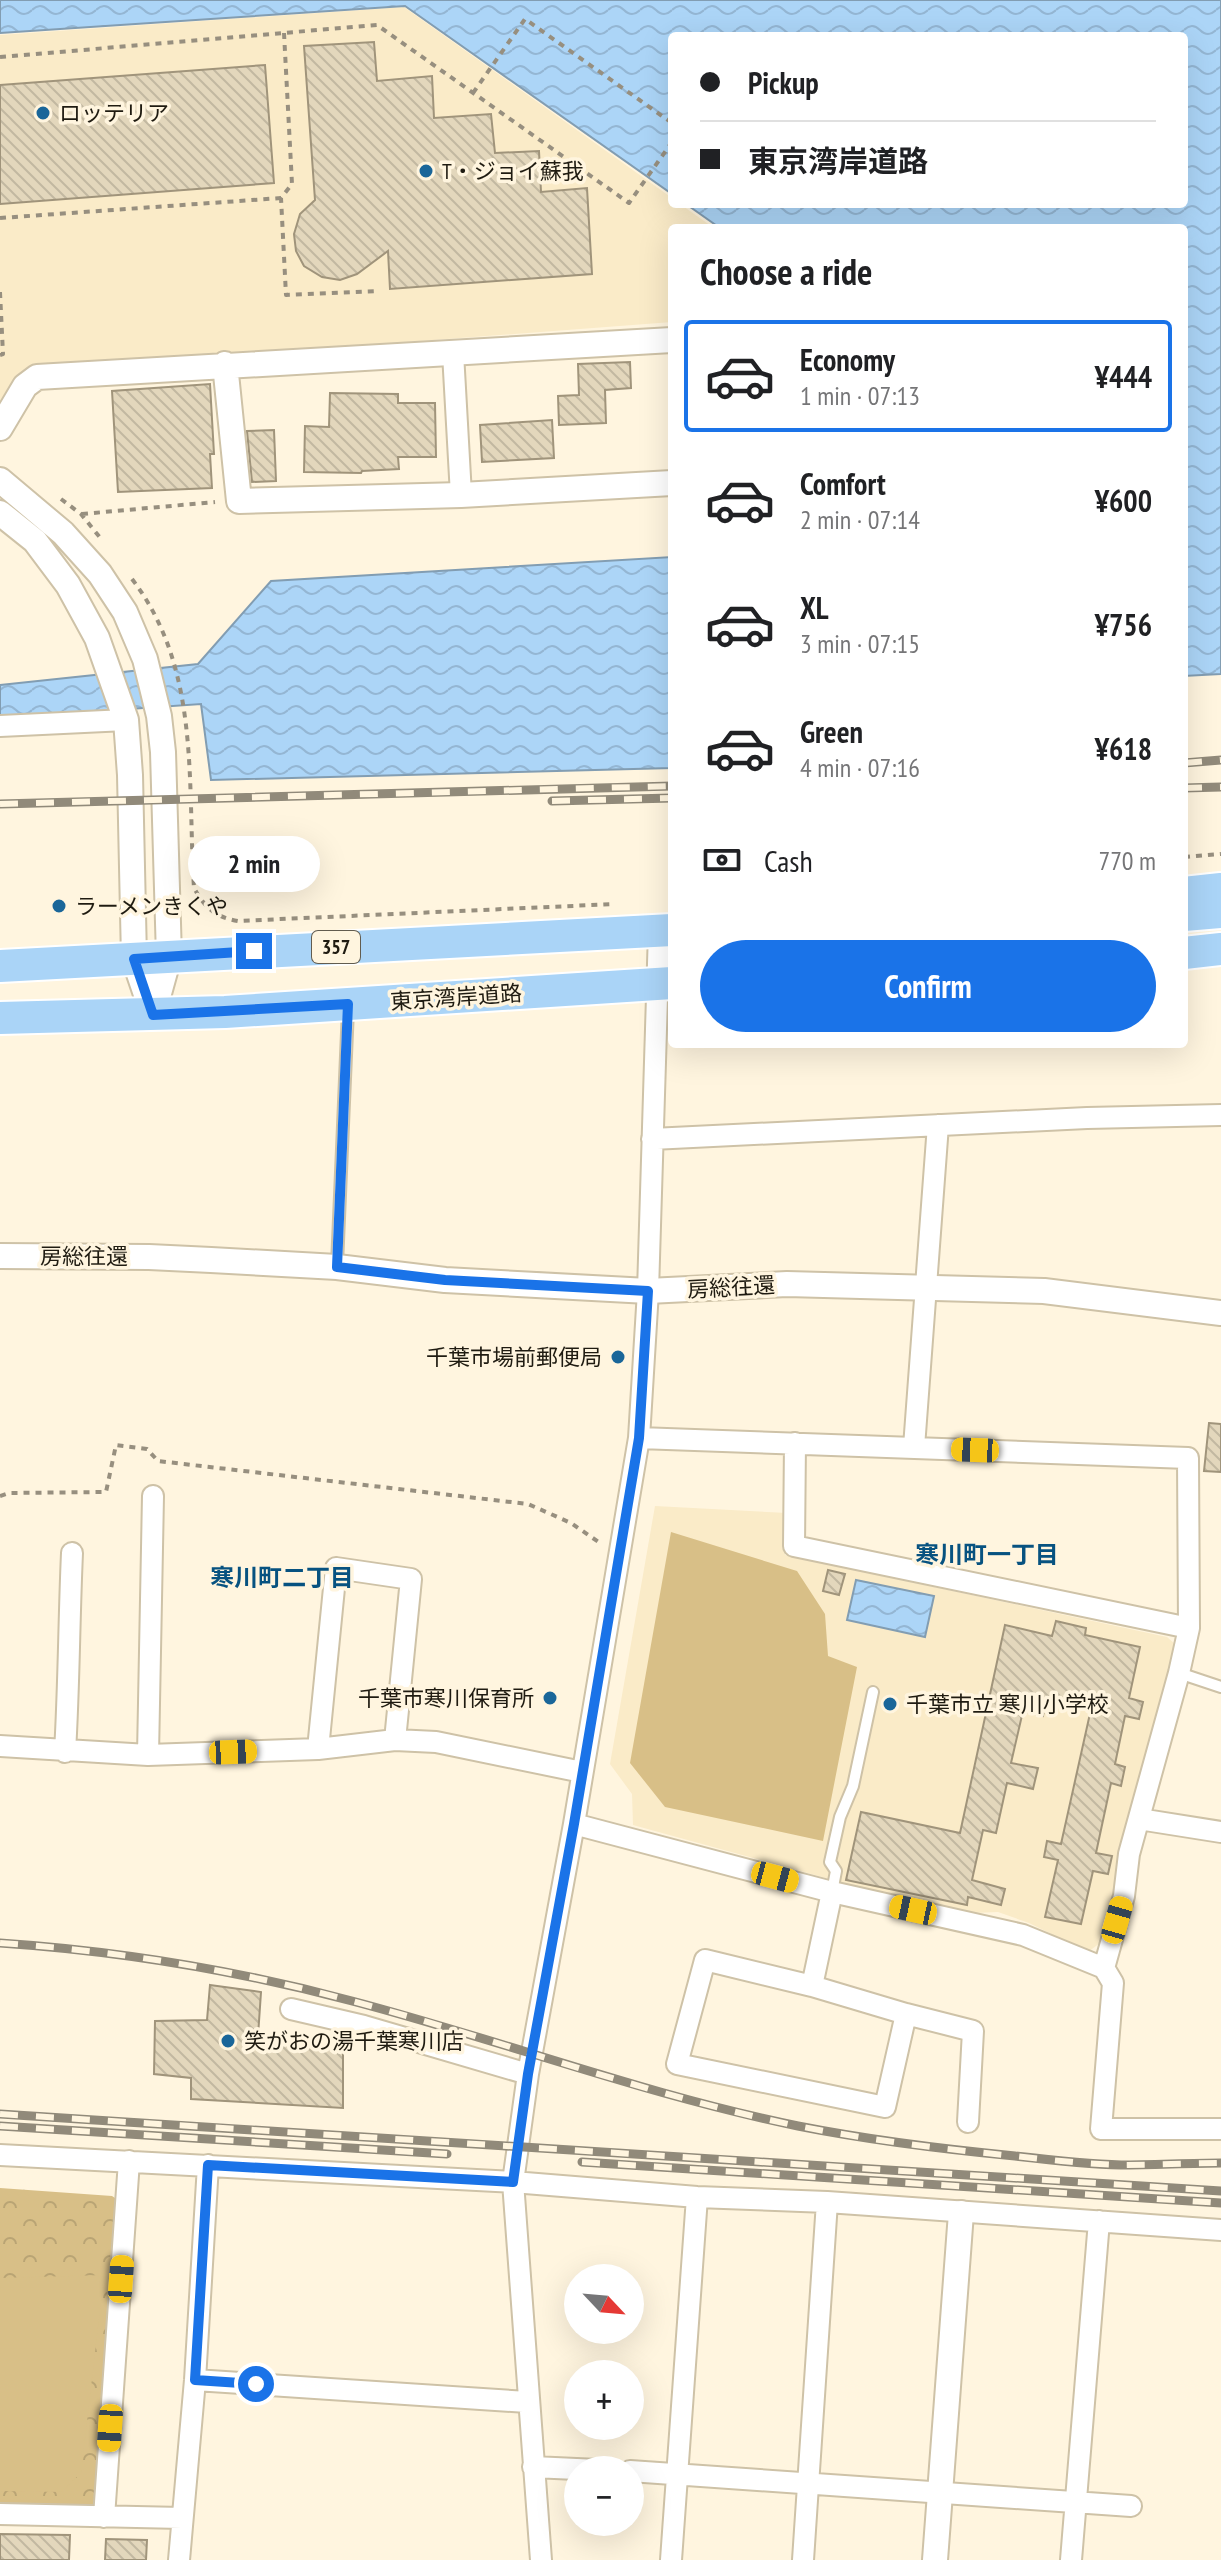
<!DOCTYPE html>
<html lang="en">
<head>
<meta charset="utf-8">
<style>
  body { margin:0; font-family:"PT Sans Narrow","Noto Sans JP",sans-serif; background:#f6f6f6; color:#202124; height:100vh; display:flex; flex-direction:column; font-size:30px; white-space:nowrap }
  * { box-sizing:border-box; margin:0 }
  p { font-size:26px; color:#757577 }
  .icon { flex:none; width:44px; height:44px; fill:none; stroke:currentColor; stroke-width:2; stroke-linecap:round; stroke-linejoin:round }
  .map { position:relative; flex:1; overflow:hidden }
  .panel { position:absolute; left:668px; top:224px; width:520px; height:824px; display:flex; flex-direction:column; background:#fff; border-radius:8px; box-shadow:0 8px 32px #0002 }
  .panel>* { flex:none }
  .guide { position:absolute; left:668px; top:32px; width:520px; height:176px; border-radius:8px; box-shadow:0 8px 32px #0002; display:grid; align-content:center; height:176px; padding:0 32px; background:#fff }
  .needle { width:52px; rotate:116deg }
  .buttons { position:absolute; left:564px; top:2264px; display:grid; gap:16px }
  .buttons a { display:grid; place-items:center; width:80px; height:80px; border-radius:50%; background:#fff; box-shadow:0 8px 32px #0002; font-size:40px }
  .end { position:absolute; width:36px; height:36px; margin:-18px; border:10px solid #1a73e8; background:#fff; box-shadow:0 0 0 4px #fff }
  .from { border-radius:50% }
  .bubble { position:absolute; height:56px; border-radius:28px; background:#fff; box-shadow:0 8px 32px #0002; font-size:26px; font-weight:700; line-height:56px; text-align:center }
  .car { position:absolute; width:24px; height:48px; margin:-24px -12px; border-radius:10px; box-shadow:0 0 6px 2px #0007; background:linear-gradient(#f5c518 24%,#345 0 40%,#f5c518 0 76%,#345 0 86%,#f5c518 0) }
  .guide b { display:flex; align-items:center; gap:28px; height:76px; font-size:30px }
  .guide b+b { border-top:2px solid #e0e0e0 }
  .guide i { width:20px; height:20px; background:#202124 }
  ul { padding:0; list-style:none }
  li { display:flex; align-items:center; gap:24px; height:112px; margin:0 16px 12px; padding:0 16px; border:4px solid transparent; border-radius:8px }
  li div { flex:1 }
  li b { display:block; font-size:30px }
  li em { font-style:normal; font-weight:700 }
  li.on { border-color:#1a73e8 }
  li>.icon { width:72px; height:72px; stroke-width:1.5 }
  h2 { padding:0 32px; font-size:36px; line-height:96px }
  .pay { display:flex; align-items:center; gap:20px; height:88px; padding:0 32px; font-size:30px }
  .pay p { margin-inline-start:auto }
  .primary-button { display:flex; gap:16px; margin-top:auto; padding:16px 32px }
  .primary-button a { flex:1; height:92px; border-radius:48px; background:#1a73e8; color:#fff; font-size:32px; font-weight:700; line-height:92px; text-align:center }
  .map>svg:first-child { display:block }
</style>
</head>
<body>
<div class="map">
<svg width="1221" height="2560" viewBox="0 0 1221 2560">
  <defs>
    <pattern id="park-crowns" width="20" height="18" patternUnits="userSpaceOnUse" patternTransform="scale(2)"><rect width="20" height="18" fill="#d8bf87"/><path d="M2 6a3 3 0 1 1 6 0M12 15a3 3 0 1 1 6 0" fill="none" stroke="#b9a474"/></pattern>
    <pattern id="water-waves" width="16" height="10" patternUnits="userSpaceOnUse" patternTransform="scale(2)"><rect width="16" height="10" fill="#acd5f7"/><path d="M0 5q4-4 8 0t8 0" fill="none" stroke="#94b6d3"/></pattern>
    <pattern id="building-back-hatch" width="6" height="6" patternUnits="userSpaceOnUse" patternTransform="scale(2)"><rect width="6" height="6" fill="#e3d7bc"/><path d="M-1 5l2 2M0 0l6 6M5-1l2 2" fill="none" stroke="#c2b8a1"/></pattern>
  </defs>
  <rect width="100%" height="100%" fill="#fff5df"/>
  <path fill="#faebc8" d="M404 7 672 198V204H680L714 228H672V322L23 371 0 411V35Z
    M655 1506 787 1513 785 1555 1167 1637 1175 1644 1119 1861 1116 1895 1104 1940 1088 1952 1029 1923 998 1912 974 1913 913 1902 633 1825 632 1794 610 1764Z"/>
  <path fill="url(#park-crowns)" d="M0 2188 112 2196 118 2200 100 2500 93 2507 0 2504Z"/>
  <path fill="#d8bf87" d="M671 1532 797 1571 825 1614 828 1656 857 1667 823 1841 665 1807 630 1763Z
    M104 2275 81 2473 61 2492 0 2491V2278Z"/>
  <path fill="url(#water-waves)" stroke="#829db2" stroke-width="2" d="M0 0H1221V674L1184 676V228H720L686 204H1184V36H672V194L405 6 0 33Z
    M672 557V768L211 780 201 704 0 718V685L198 664 271 581Z
    M856 1580 934 1596 925 1637 847 1620Z"/>
  <path fill="url(#building-back-hatch)" stroke="#a0947b" stroke-width="2" d="M374 42 377 81 432 76 434 118 491 114 495 153 539 151 541 192 587 188 592 274 390 289 388 251 357 274 340 280 322 277 304 266 296 251 294 234 300 214 315 200 304 46Z
    M265 65 274 183 0 204V85Z
    M630 362 631 388 605 390 606 423 559 425 558 396 579 395 578 364Z
    M210 384 214 454H210L212 488 118 492 112 391Z
    M330 393 398 394V403H435L436 457H398L399 469 362 471 361 473 304 472 305 426 329 427Z
    M552 420 554 458 482 462 480 425Z
    M274 430 276 481 252 482 247 431Z
    M1209 1423 1221 1424V1472L1204 1471Z
    M828 1570 845 1574 839 1595 823 1591Z
    M1056 1621 1086 1628 1085 1635 1140 1647 1129 1698 1143 1702 1139 1719 1125 1716 1115 1764 1125 1767 1121 1786 1111 1783 1096 1853 1112 1856 1108 1874 1093 1871 1081 1924 1045 1917 1058 1860 1044 1857 1047 1841 1061 1844 1091 1709 1046 1699 1043 1716 1023 1711 1011 1763 1038 1768 1033 1789 1007 1783 996 1833 983 1830 972 1880 1005 1889 1001 1905 968 1897 967 1905 846 1880 861 1812 960 1833 1005 1625 1052 1636Z
    M210 1985 261 1992 258 2036 343 2047V2108L191 2099V2078L154 2074 155 2021 207 2020Z
    M0 2534 70 2535 69 2560H0Z
    M106 2539 147 2540 146 2560H105Z"/>
  <g fill="none" stroke-linecap="round" stroke-linejoin="round">
    <defs>
      <path id="service" d="M337 1265 348 1009
        M1179 1673 1221 1687
        M832 1892 836 1871 830 1862 840 1817 853 1786 873 1692"/>
      <path id="minor" d="M453 353 461 495
        M0 726 126 720
        M652 1139 1087 1118 1221 1115
        M639 1438 1188 1458 1189 1628 1179 1673 1129 1854 1124 1896 1104 1968
        M795 1443 794 1546 1189 1628
        M914 1447 938 1125
        M0 1746 148 1755 318 1749 395 1740 436 1742 582 1772
        M318 1749 336 1568 411 1579 395 1740
        M65 1752C69 1685 69 1619 72 1553
        M148 1755 153 1496
        M1139 1819 1221 1832
        M574 1824 832 1892 1023 1935 1104 1968 1113 1983 1101 2129H1221
        M705 1960 812 1986 906 2014 885 2107 677 2064Z
        M812 1986 832 1892
        M291 2009 364 2026 528 2074
        M906 2014 973 2031 968 2122
        M0 2155 513 2182 697 2197 827 2202 1221 2230
        M195 2380 527 2402
        M533 2467 598 2470
        M630 2471 1131 2506
        M0 2514 182 2518
        M104 2517 129 2161
        M179 2560 195 2380 208 2165
        M541 2560 513 2182 528 2074 574 1824 639 1438 648 1291 659 931
        M671 2560 697 2197
        M803 2560 827 2202
        M1071 2560 1099 2221"/>
      <path id="tertiary" d="M225 364 239 501 461 495 672 483
        M0 428 25 386 37 377 672 340
        M0 480 63 533 100 574 125 612 145 659 159 716 163 752 169 957 153 1015
        M0 513 35 541 68 585 97 638 126 720 130 775 134 959 153 1015
        M0 1256 149 1257 211 1260 337 1267 445 1280 648 1291 787 1284 1044 1291 1221 1313
        M935 2560 961 2213"/>
      <path id="trunk" d="M1184 893 1221 889
        M1184 915 1221 912
        M1184 953 1221 949
        M0 966 672 930
        M0 1018 225 1012 672 983"/>
    </defs>
    <use href="#service" stroke="#cec2a7" stroke-width="14"/>
    <use href="#minor" stroke="#cec2a7" stroke-width="24"/>
    <use href="#tertiary" stroke="#cec2a7" stroke-width="28"/>
    <use href="#trunk" stroke="#fff" stroke-width="36"/>
    <path stroke="#978f7f" stroke-width="4" stroke-dasharray="6 6" stroke-linecap="butt" d="M284 33 292 184 281 198 286 295 377 291
      M0 57 377 25 629 203 672 142
      M473 93 525 19 672 123
      M0 218 281 198
      M0 292 3 354 0 355
      M61 499 81 514 102 540
      M82 514 215 502
      M132 579C201 669 187 782 194 888 205 908 215 917 238 921L615 904
      M1184 857 1221 854
      M668 900H672
      M0 1496 9 1493 106 1492 116 1445 147 1449 158 1461 528 1504 571 1523 600 1543"/>
    <use href="#service" stroke="#fff" stroke-width="10"/>
    <use href="#minor" stroke="#fff" stroke-width="20"/>
    <use href="#tertiary" stroke="#fff" stroke-width="24"/>
    <use href="#trunk" stroke="#aad4f7" stroke-width="32"/>
    <defs>
      <path id="rail" d="M1184 763 1221 760
        M1184 788 1221 787
        M552 801 672 798
        M0 804 672 786
        M0 1943C119 1951 236 1970 352 2001 501 2040 646 2095 798 2126 869 2140 942 2149 1015 2156 1050 2160 1086 2164 1121 2165 1154 2165 1188 2163 1221 2163
        M0 2114 1221 2191
        M0 2126 447 2154
        M582 2162 1221 2203"/>
    </defs>
    <use href="#rail" stroke="#918a7a" stroke-width="9"/>
    <use href="#rail" stroke="#fff5df" stroke-width="6" stroke-dasharray="18" stroke-linecap="butt"/>
  </g>
  <g fill="none" stroke-linecap="round" stroke-linejoin="round">
    <path stroke="#1a73e8" stroke-width="10" d="M254 951 134 959 153 1015 348 1004 337 1267 445 1280 648 1291 639 1438 574 1824 528 2074 513 2182 208 2165 195 2380 256 2384"/>
  </g>
  <g fill="#1a6699" stroke="#fff5df" stroke-width="3">
    <circle cx="43" cy="113" r="8"/>
    <circle cx="426" cy="171" r="8"/>
    <circle cx="59" cy="906" r="8"/>
    <circle cx="618" cy="1357" r="8"/>
    <circle cx="550" cy="1698" r="8"/>
    <circle cx="890" cy="1704" r="8"/>
    <circle cx="228" cy="2041" r="8"/>
  </g>
  <g text-anchor="middle" stroke-width="7" stroke-linejoin="round" paint-order="stroke">
    <rect fill="#fff5df" stroke="#625c4f" stroke-width="2" x="312" y="931" width="48" height="32" rx="6"/>
    <g font-size="20" font-weight="bold" fill="#1f1b11">
      <text x="336" y="954">357</text>
    </g>
    <g font-size="22" fill="#1f1b11" stroke="#fff5df" text-anchor="start">
      <text x="59" y="121">ロッテリア</text>
      <text x="442" y="179">T・ジョイ蘇我</text>
      <text x="75" y="914">ラーメンきくや</text>
      <text x="602" y="1365" text-anchor="end">千葉市場前郵便局</text>
      <text x="534" y="1706" text-anchor="end">千葉市寒川保育所</text>
      <text x="906" y="1712">千葉市立 寒川小学校</text>
      <text x="244" y="2049">笑がおの湯千葉寒川店</text>
    </g>
    <g font-size="22" fill="#1f1b11" stroke="#fff5df">
      <text transform="translate(456 997) rotate(-4)" y="8">東京湾岸道路</text>
      <text x="84" y="1264">房総往還</text>
      <text transform="translate(731 1287) rotate(-3)" y="8">房総往還</text>
    </g>
    <g font-size="24" font-weight="bold" fill="#075280" stroke="#fff5df">
      <text x="987" y="1563">寒川町一丁目</text>
      <text x="282" y="1586">寒川町二丁目</text>
    </g>
  </g>
</svg>
<div class="buttons">
<a><svg class="needle" viewBox="-14 -14 28 28"><path d="M0-13l5 13h-10z" fill="#e53935"/><path d="M0 13l5-13h-10z" fill="#757577"/></svg></a>
<a>+</a>
<a>−</a>
</div>
<i class="end from" style="left:256px;top:2384px"></i>
<i class="end" style="left:254px;top:951px"></i>
<div class="bubble" style="left:188px;top:836px;width:132px">2 min</div>
<i class="car" style="left:975px;top:1450px;rotate:272deg"></i>
<i class="car" style="left:233px;top:1752px;rotate:88deg"></i>
<i class="car" style="left:775px;top:1877px;rotate:105deg"></i>
<i class="car" style="left:913px;top:1910px;rotate:282deg"></i>
<i class="car" style="left:1117px;top:1920px;rotate:16deg"></i>
<i class="car" style="left:121px;top:2279px;rotate:4deg"></i>
<i class="car" style="left:110px;top:2428px;rotate:184deg"></i>
<div class="guide">
<b><i class="from"></i>Pickup</b>
<b><i></i>東京湾岸道路</b>
</div>
<section class="panel">
<h2>Choose a ride</h2>
<ul>
<li class="on"><svg class="icon" aria-label="car" viewBox="0 0 24 24"><path d="M5 17H2v-5l4-1 3-4h7l3 4 3 1v5h-3M9 17h6M6 11h13"/><circle cx="7" cy="17" r="2"/><circle cx="17" cy="17" r="2"/></svg><div><b>Economy</b><p>1 min · 07:13</p></div><em>¥444</em></li>
<li><svg class="icon" aria-label="car" viewBox="0 0 24 24"><path d="M5 17H2v-5l4-1 3-4h7l3 4 3 1v5h-3M9 17h6M6 11h13"/><circle cx="7" cy="17" r="2"/><circle cx="17" cy="17" r="2"/></svg><div><b>Comfort</b><p>2 min · 07:14</p></div><em>¥600</em></li>
<li><svg class="icon" aria-label="car" viewBox="0 0 24 24"><path d="M5 17H2v-5l4-1 3-4h7l3 4 3 1v5h-3M9 17h6M6 11h13"/><circle cx="7" cy="17" r="2"/><circle cx="17" cy="17" r="2"/></svg><div><b>XL</b><p>3 min · 07:15</p></div><em>¥756</em></li>
<li><svg class="icon" aria-label="car" viewBox="0 0 24 24"><path d="M5 17H2v-5l4-1 3-4h7l3 4 3 1v5h-3M9 17h6M6 11h13"/><circle cx="7" cy="17" r="2"/><circle cx="17" cy="17" r="2"/></svg><div><b>Green</b><p>4 min · 07:16</p></div><em>¥618</em></li>
</ul>
<div class="pay"><svg class="icon" aria-label="cash" viewBox="0 0 24 24"><path d="M3 7h18v10H3z"/><circle cx="12" cy="12" r="2"/></svg>Cash<p>770 m</p></div>
<div class="primary-button"><a>Confirm</a></div>
</section>
</div>
</body>
</html>
